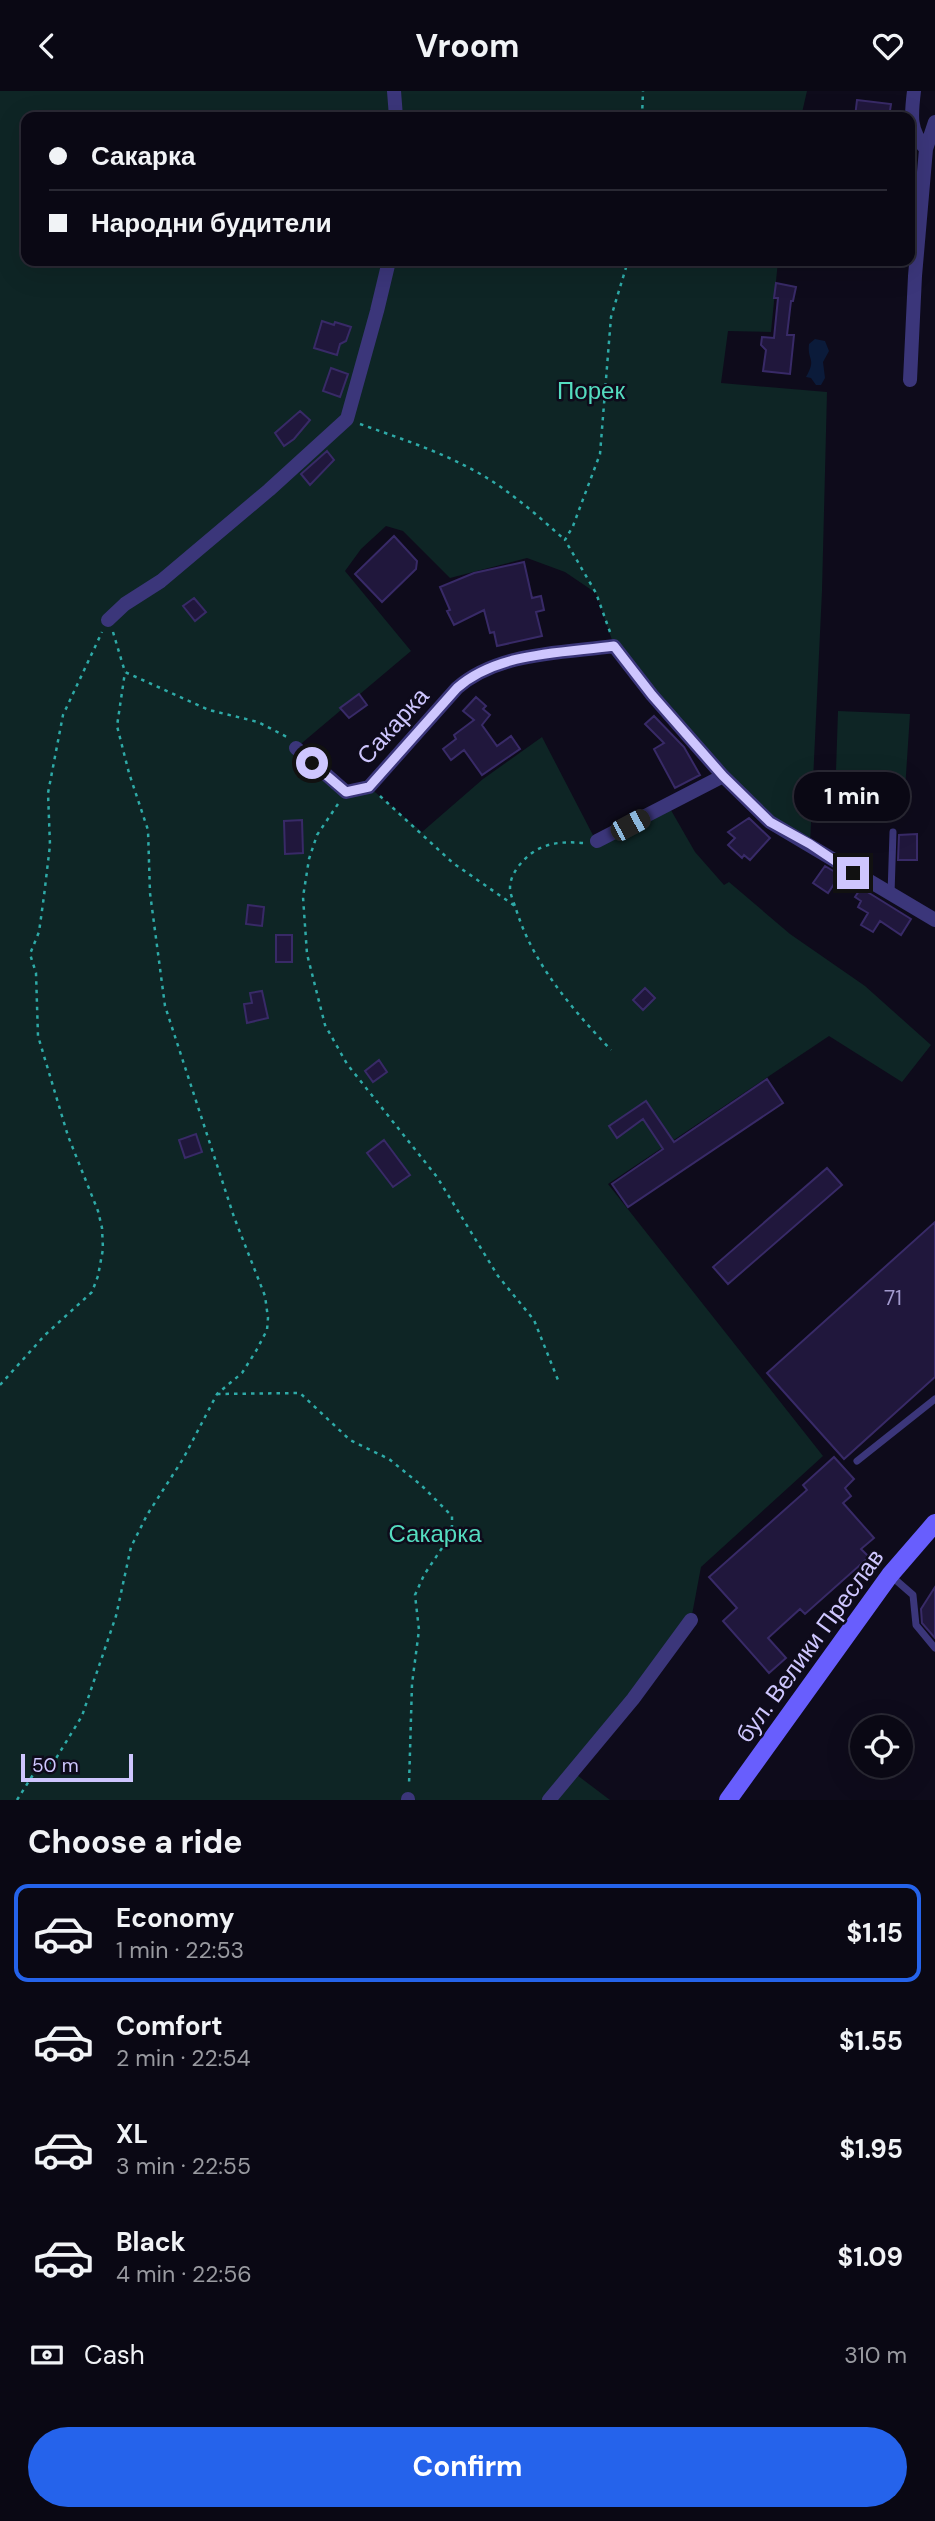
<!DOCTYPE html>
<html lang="en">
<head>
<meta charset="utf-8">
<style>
  body { margin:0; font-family:"DM Sans",sans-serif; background:#181622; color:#f1f3f6; height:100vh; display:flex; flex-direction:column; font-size:26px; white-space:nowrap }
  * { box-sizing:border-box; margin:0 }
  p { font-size:23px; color:#999aa0 }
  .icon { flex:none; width:38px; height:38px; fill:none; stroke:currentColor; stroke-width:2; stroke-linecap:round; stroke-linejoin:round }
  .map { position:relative; height:1709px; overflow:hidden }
  .panel { display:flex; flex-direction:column; background:#0a0814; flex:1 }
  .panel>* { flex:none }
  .guide { position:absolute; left:21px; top:21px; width:894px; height:154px; border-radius:14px; box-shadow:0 7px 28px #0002,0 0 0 2px #2a2934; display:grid; align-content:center; height:154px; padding:0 28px; background:#0a0814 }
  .tools { position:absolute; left:850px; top:1624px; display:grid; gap:14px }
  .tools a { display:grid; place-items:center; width:63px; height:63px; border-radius:50%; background:#0a0814; box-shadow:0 7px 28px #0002,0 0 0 2px #2a2934; font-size:35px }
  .scale { position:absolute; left:21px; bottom:18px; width:112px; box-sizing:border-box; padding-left:7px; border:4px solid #cec6fe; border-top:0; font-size:19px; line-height:24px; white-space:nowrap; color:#cec6fe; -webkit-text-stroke:5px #0e0b1b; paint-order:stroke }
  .end { position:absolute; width:32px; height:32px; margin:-16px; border:9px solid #cec6fe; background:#111; box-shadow:0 0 0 4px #111 }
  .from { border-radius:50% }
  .bubble { position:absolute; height:49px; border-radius:24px; background:#0a0814; box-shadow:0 7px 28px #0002,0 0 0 2px #2a2934; font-size:23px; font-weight:700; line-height:49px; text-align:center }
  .car { position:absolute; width:21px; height:42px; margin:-21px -10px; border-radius:9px; box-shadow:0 0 5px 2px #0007; background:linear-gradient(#222 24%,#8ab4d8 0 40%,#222 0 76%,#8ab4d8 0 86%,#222 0) }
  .guide b { display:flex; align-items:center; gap:24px; height:66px; font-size:26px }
  .guide b+b { border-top:2px solid #2a2934 }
  .guide i { width:18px; height:18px; background:#f1f3f6 }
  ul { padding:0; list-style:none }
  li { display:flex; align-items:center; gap:21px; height:98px; margin:0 14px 10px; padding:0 14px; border:4px solid transparent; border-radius:14px }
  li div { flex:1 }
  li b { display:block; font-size:26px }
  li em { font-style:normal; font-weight:700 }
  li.active { border-color:#2563eb }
  li>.icon { width:63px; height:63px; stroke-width:1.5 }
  h2 { padding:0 28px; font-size:32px; line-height:84px }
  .pay { display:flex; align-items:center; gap:18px; height:77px; padding:0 28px; font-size:26px }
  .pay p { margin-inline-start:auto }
  .action { display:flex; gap:14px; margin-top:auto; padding:14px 28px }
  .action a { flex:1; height:80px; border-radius:42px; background:#2563eb; color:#fff; font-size:28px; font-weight:700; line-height:80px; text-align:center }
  header { display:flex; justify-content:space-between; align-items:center; height:91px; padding:0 28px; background:#0a0814; font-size:32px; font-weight:700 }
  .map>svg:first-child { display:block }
</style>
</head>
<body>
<header><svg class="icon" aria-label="back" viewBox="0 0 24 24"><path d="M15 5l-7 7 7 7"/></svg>Vroom<svg class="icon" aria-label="heart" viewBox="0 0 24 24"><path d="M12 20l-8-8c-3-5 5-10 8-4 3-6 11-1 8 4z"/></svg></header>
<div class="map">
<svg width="935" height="1709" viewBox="0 0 935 1709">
  <rect width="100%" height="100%" fill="#0e0b1b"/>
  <path fill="#0e2525" d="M0 0H807L801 26H26V170H778L771 241 728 240 721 292 827 301 822 500 810 753 770 731 614 555 596 502 565 481 527 467 450 487 403 440 386 435 361 458 345 480 411 560 296 657 346 701 369 696 422 741 483 688 542 646 596 750 668 714 695 761 724 794 729 791 790 843 865 895 931 954 902 991 829 945 608 1093 823 1365 701 1476 691 1529 573 1681 610 1709H0Z
    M838 620 910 623 904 714 835 710Z"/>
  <path fill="#0b1b3a" d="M815 248 825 250 829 260 823 271 825 287 821 294H816L811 287 806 286C817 267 807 270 809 253Z"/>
  <path fill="#20173c" stroke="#382a67" stroke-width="2" d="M857 9 891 13 889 26H855Z
    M776 192 796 196 793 210H791L787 244H794L790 283 763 280 766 259 761 254 762 246 774 247 778 207H774Z
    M322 230 334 234 335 231 351 236 346 250 340 253 337 264 314 257Z
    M331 277 348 283 340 306 323 300Z
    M300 320 310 329 294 348 284 355 275 342Z
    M327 360 334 369 310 394 301 383Z
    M394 445 417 470 416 478 382 511 355 483Z
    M524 471 532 507 541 505 544 519 536 521 542 545 497 555 494 541 490 542 484 519 454 534 447 520 450 519 440 496 474 482Z
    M194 507 206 521 195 530 183 515Z
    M359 603 367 614 349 627 340 617Z
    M476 606 486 615 483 618 490 624 482 634 497 655 511 645 520 658 482 684 464 659 451 669 443 658 456 648 454 644 474 629 463 620Z
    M654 625 684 656 700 684 675 697 654 658 664 652 645 633Z
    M749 727 770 747 750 769 744 764 742 767 728 754 735 747 728 741Z
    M302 729 303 762 285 763 284 730Z
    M917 743V769H898L899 744Z
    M825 775 840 784 828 802 813 792Z
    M861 797 911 828 901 844 880 830 873 841 861 834 868 822 858 816 861 810 855 806Z
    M248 814 264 816 262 835 246 833Z
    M276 844H292V871H276Z
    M645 897 655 907 643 919 633 909Z
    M262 900 268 927 247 932 244 913 252 912 250 902Z
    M379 969 387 981 373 991 365 980Z
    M767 988 783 1012 628 1116 612 1093 663 1058 643 1028 617 1047 609 1035 646 1010 674 1051Z
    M196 1043 202 1061 185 1067 179 1049Z
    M384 1049 410 1084 393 1096 367 1062Z
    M827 1077 842 1094 728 1193 713 1176Z
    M935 1131V1286L844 1368 767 1282Z
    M834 1366 854 1388 845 1397 851 1405 843 1412 874 1447 861 1458 869 1466 805 1523 800 1518 768 1547 786 1567 769 1582 723 1530 737 1517 709 1486 807 1399 803 1394Z
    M935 1496V1547L922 1532 921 1518Z"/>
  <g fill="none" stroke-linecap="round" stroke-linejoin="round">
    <path stroke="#2eaaa7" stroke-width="2.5" stroke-dasharray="3.5 5" stroke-linecap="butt" d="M642 26 643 0
      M360 333C399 347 439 360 475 380 508 398 537 424 565 449
      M113 541 125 581 209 619 258 631 287 646
      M610 541 596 502 565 449 573 435 600 363 611 226 628 170
      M380 705 453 772 515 815
      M338 713 317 744 309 768 303 806 307 863 325 934 347 973 437 1086 498 1185 534 1229 558 1289
      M583 752C560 750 540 752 524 769 517 776 510 786 510 797 510 803 514 812 516 818 533 873 572 918 611 959
      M0 1294 45 1244 92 1201 98 1185 103 1158 102 1137 98 1120 68 1045 38 945 36 882 30 863 39 841 44 805 50 754 48 702 63 624 102 541
      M217 1303 300 1302 350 1349 389 1368 421 1394 452 1425V1435L446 1451 424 1484 415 1504 419 1539 412 1593 409 1694
      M17 1709 36 1679 55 1669 82 1625 116 1525 131 1456 147 1424 183 1368 217 1303 242 1282 256 1260 267 1239 268 1227 265 1205 234 1126 165 915 150 802 148 739 129 682 117 635 125 581"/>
    <path stroke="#3b367a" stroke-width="7" d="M891 803 893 741
      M857 1370 935 1308
      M890 1484 913 1504 916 1534 935 1557"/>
    <path stroke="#3b367a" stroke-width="14" d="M394 0 396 26
      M914 0C911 24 909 40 926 58
      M910 289 915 185 926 58 935 31
      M108 529 125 513 161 490 269 399 347 328 377 220 389 170
      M296 657 346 701 369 696 457 597C498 561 562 562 614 555L652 604 723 685 770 731 935 829
      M597 750 723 685
      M408 1709V1708
      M549 1709 633 1608 691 1529"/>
    <path stroke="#685efd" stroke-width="18" d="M728 1709 890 1484 935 1432"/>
  </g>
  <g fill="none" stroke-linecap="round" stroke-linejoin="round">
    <path stroke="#cec6fe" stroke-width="9" d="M312 672 346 701 369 696 457 597C498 561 562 562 614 555L652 604 723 685 770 731 810 753 853 782"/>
  </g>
  <g text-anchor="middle" stroke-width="5" stroke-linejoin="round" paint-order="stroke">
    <g font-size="21" fill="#a29ace">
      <text x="893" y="1214">71</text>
    </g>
    <g font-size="24" fill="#54dcbf" stroke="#0e0b1b">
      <text x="591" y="308">Порек</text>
      <text x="435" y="1451">Сакарка</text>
    </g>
    <g font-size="24" fill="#cec6fe" stroke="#0e0b1b">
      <text transform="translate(393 635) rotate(-48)" y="8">Сакарка</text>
      <text transform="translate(810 1555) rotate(-54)" y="8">бул. Велики Преслав</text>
    </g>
  </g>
</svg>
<div class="tools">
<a><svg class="icon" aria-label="locate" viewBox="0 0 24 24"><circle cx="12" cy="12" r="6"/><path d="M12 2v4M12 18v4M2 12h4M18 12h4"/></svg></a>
</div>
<div class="scale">50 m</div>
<i class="end from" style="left:312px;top:672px"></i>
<i class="end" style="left:853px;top:782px"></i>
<div class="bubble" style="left:794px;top:681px;width:116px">1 min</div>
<i class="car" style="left:630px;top:734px;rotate:62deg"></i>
<div class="guide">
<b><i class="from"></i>Сакарка</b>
<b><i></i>Народни будители</b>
</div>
</div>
<section class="panel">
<h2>Choose a ride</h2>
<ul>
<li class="active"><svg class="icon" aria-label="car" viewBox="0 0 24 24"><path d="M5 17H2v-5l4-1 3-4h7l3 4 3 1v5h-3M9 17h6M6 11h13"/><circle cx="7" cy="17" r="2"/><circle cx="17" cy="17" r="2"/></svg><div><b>Economy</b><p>1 min · 22:53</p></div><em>$1.15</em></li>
<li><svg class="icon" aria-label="car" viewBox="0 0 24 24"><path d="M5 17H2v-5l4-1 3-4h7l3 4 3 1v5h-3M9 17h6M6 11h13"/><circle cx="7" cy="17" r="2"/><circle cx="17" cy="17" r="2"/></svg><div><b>Comfort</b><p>2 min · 22:54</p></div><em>$1.55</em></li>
<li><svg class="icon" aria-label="car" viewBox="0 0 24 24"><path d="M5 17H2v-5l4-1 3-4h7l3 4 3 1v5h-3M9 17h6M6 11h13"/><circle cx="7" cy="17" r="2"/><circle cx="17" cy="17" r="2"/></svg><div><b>XL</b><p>3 min · 22:55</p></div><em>$1.95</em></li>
<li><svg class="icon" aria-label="car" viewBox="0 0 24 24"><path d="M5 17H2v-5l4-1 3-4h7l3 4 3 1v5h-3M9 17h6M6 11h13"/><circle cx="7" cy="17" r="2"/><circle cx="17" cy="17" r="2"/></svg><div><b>Black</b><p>4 min · 22:56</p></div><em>$1.09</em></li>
</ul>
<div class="pay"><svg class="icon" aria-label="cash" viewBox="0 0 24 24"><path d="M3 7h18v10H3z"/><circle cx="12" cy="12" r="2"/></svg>Cash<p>310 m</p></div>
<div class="action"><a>Confirm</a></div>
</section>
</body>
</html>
